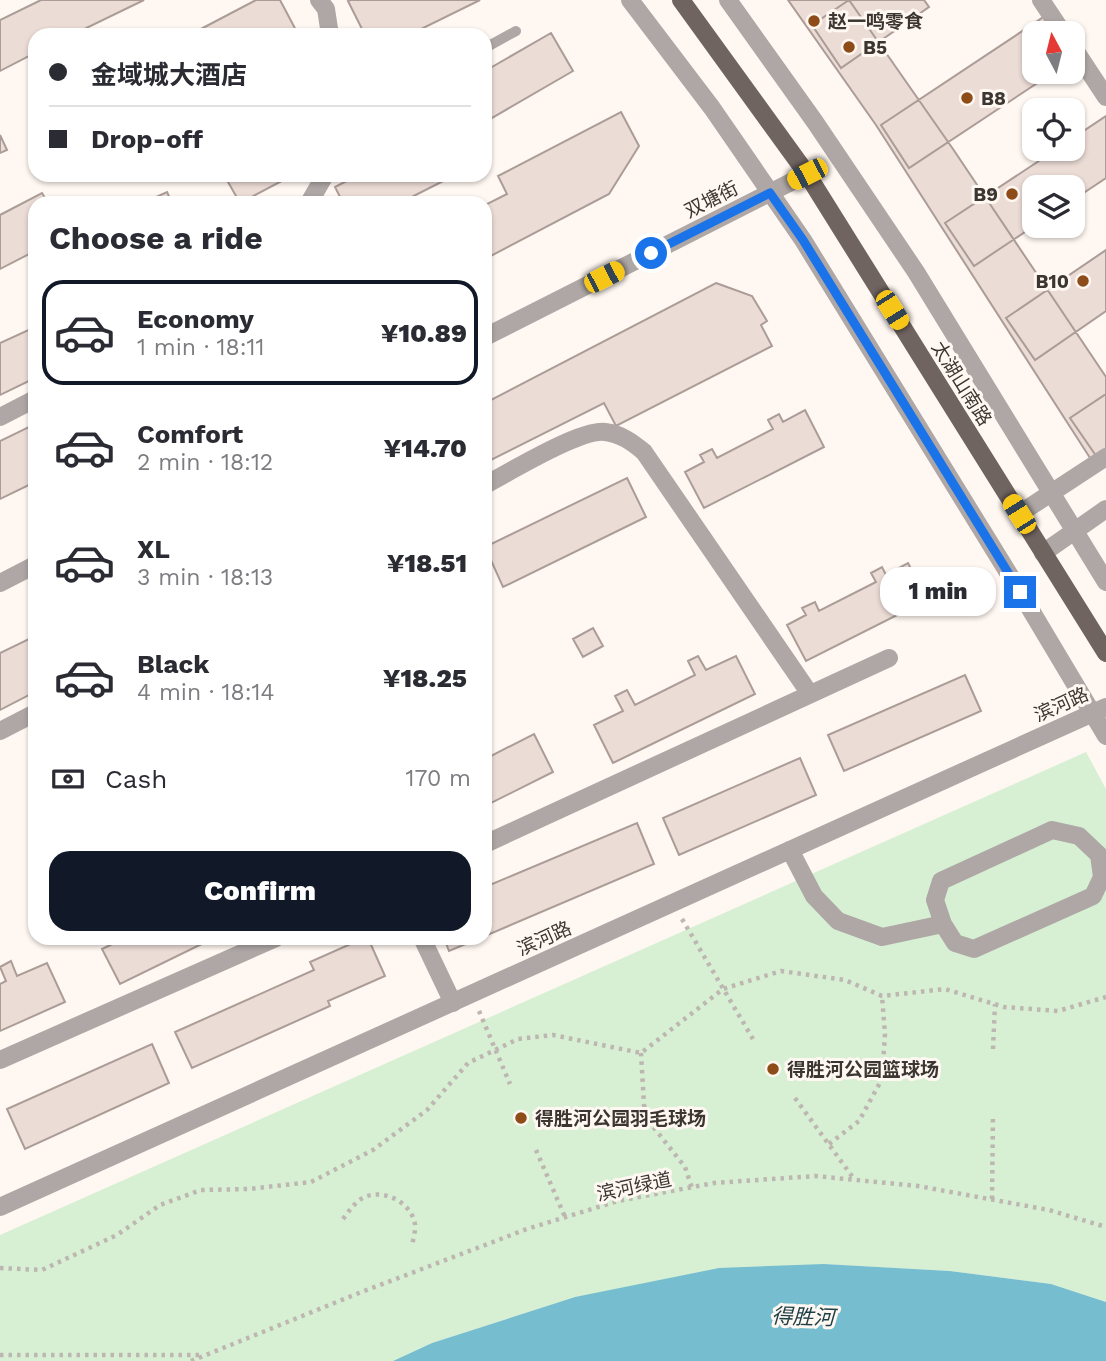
<!DOCTYPE html>
<html lang="en">
<head>
<meta charset="utf-8">
<style>
  body { margin:0; font-family:"Work Sans","Noto Sans SC",sans-serif; background:#f2f2f3; color:#2b2b33; height:100vh; display:flex; flex-direction:column; font-size:26px; white-space:nowrap }
  * { box-sizing:border-box; margin:0 }
  p { font-size:23px; color:#7c7c81 }
  .icon { flex:none; width:38px; height:38px; fill:none; stroke:currentColor; stroke-width:2; stroke-linecap:round; stroke-linejoin:round }
  .map { position:relative; flex:1; overflow:hidden }
  .drawer { position:absolute; left:28px; top:196px; width:464px; height:749px; display:flex; flex-direction:column; background:#fff; border-radius:21px; box-shadow:0 2px 5px #0004 }
  .drawer>* { flex:none }
  .banner { position:absolute; left:28px; top:28px; width:464px; height:154px; border-radius:21px; box-shadow:0 2px 5px #0004; display:grid; align-content:center; height:154px; padding:0 21px; background:#fff }
  .needle { width:46px; rotate:353deg }
  .controls { position:absolute; left:1022px; top:21px; display:grid; gap:14px }
  .controls a { display:grid; place-items:center; width:63px; height:63px; border-radius:14px; background:#fff; box-shadow:0 2px 5px #0004; font-size:35px }
  .end { position:absolute; width:32px; height:32px; margin:-16px; border:9px solid #1a73e8; background:#fff; box-shadow:0 0 0 4px #fff }
  .from { border-radius:50% }
  .bubble { position:absolute; height:49px; border-radius:21px; background:#fff; box-shadow:0 2px 5px #0004; font-size:23px; font-weight:800; line-height:49px; text-align:center }
  .car { position:absolute; width:21px; height:42px; margin:-21px -10px; border-radius:9px; box-shadow:0 0 5px 2px #0007; background:linear-gradient(#f5c518 24%,#345 0 40%,#f5c518 0 76%,#345 0 86%,#f5c518 0) }
  .banner b { display:flex; align-items:center; gap:24px; height:66px; font-size:26px }
  .banner b+b { border-top:2px solid #e1e1e2 }
  .banner i { width:18px; height:18px; background:#2b2b33 }
  ul { padding:0; list-style:none }
  li { display:flex; align-items:center; gap:21px; height:105px; margin:0 14px 10px; padding:0 7px; border:4px solid transparent; border-radius:21px }
  li div { flex:1 }
  li b { display:block; font-size:26px }
  li em { font-style:normal; font-weight:800 }
  li.current { border-color:#111827 }
  li>.icon { width:63px; height:63px; stroke-width:1.5 }
  h2 { padding:0 21px; font-size:32px; line-height:84px }
  .pay { display:flex; align-items:center; gap:18px; height:77px; padding:0 21px; font-size:26px }
  .pay p { margin-inline-start:auto }
  .primary-button { display:flex; gap:14px; margin-top:auto; padding:14px 21px }
  .primary-button a { flex:1; height:80px; border-radius:21px; background:#111827; color:#fff; font-size:28px; font-weight:800; line-height:80px; text-align:center }
  .map>svg:first-child { display:block }
</style>
</head>
<body>
<div class="map">
<svg width="1106" height="1361" viewBox="0 0 1106 1361">
  <rect width="100%" height="100%" fill="#fff7f1"/>
  <path fill="#d7f0d3" d="M1086 752 1106 789V1302L1051 1284 950 1271 824 1264 575 1297 432 1343 393 1361H0V1235Z"/>
  <path fill="#76becf" d="M824 1264 950 1271 1051 1284 1106 1302V1361H393L432 1343 575 1297 719 1268Z"/>
  <path fill="#ecdcd6" stroke="#ab9c97" stroke-width="2" d="M41 0H144L72 35H35V53L0 71V20Z
    M256 0H280L298 34 202 35 199 30Z
    M351 0H480L409 35H365L348 1Z
    M788 0H849L953 149 1106 377V453L1092 461 876 125Z
    M849 0H924L929 7 841 68 812 25Z
    M1045 16 1056 33H1034V72H1054L909 168 881 125Z
    M551 33 573 71 485 122V71Z
    M621 112 639 146 609 194 485 259V205L507 194 498 176Z
    M1106 116V178L1073 200V187H1034V226L974 266 945 223 1057 149H1073V138Z
    M0 135 7 150 0 153Z
    M224 175H293L240 203Z
    M358 175H455L400 203H343L335 187Z
    M167 192 172 203H143Z
    M42 193 48 203H35V251L0 269V215Z
    M1106 250V311L1035 360 1006 318Z
    M716 283 752 296 767 321 761 325 772 346 616 426 604 403 485 463V403Z
    M35 327V378L0 395V343Z
    M1106 394V455L1099 460 1070 418Z
    M805 410 824 447 704 508 685 472 704 462 700 455 712 449 717 458 773 429 768 420 779 414 783 422Z
    M35 424V482L0 499V441Z
    M627 478 646 517 503 587 485 547Z
    M908 563 927 600 806 661 787 625 806 615 802 608 815 602 819 611 876 582 871 573 882 567 886 575Z
    M593 628 603 646 583 657 573 639Z
    M35 636V692L0 710V653Z
    M698 656 706 670 736 656 755 694 613 763 594 725 623 711 615 696 627 690 635 705 695 675 688 661Z
    M965 675 981 711 844 771 828 735Z
    M534 734 553 772 485 806V759Z
    M800 758 816 795 679 855 663 818Z
    M637 823 654 864 485 936V887Z
    M125 938H214L120 984 102 949Z
    M364 938H368L385 976 328 1001 330 1006 192 1068 175 1032 314 970 310 962Z
    M444 938H480L449 951Z
    M11 961 17 976 47 963 65 1002 0 1031V984L6 981 0 967Z
    M152 1044 169 1083 25 1149 7 1109Z"/>
  <g fill="none" stroke-linecap="round" stroke-linejoin="round">
    <path stroke="#bdb6b1" stroke-width="4.5" stroke-dasharray="3.5 5" stroke-linecap="butt" d="M682 919 753 1039
      M479 1011 510 1084
      M993 1049 995 1004
      M641 1053 644 1105 651 1124 685 1167 692 1188
      M795 1098 854 1179
      M829 1144 859 1121 882 1079 885 1034 882 996
      M536 1150 565 1217
      M992 1199 993 1115
      M343 1219C350 1210 356 1200 367 1196 387 1190 411 1203 415 1224 416 1230 413 1239 412 1246
      M0 1268 42 1270 117 1235 160 1205 201 1190 249 1189 311 1182 373 1150 427 1110 468 1063 518 1039 553 1035 641 1053 723 989 781 971 845 980 882 996 945 989 1004 1007 1058 1011 1106 997
      M0 1355H202
      M191 1361 359 1293 527 1229 618 1201 714 1183 815 1176 918 1186 1049 1210 1106 1227"/>
    <path stroke="#aea7a5" stroke-width="10" d="M485 48 516 31"/>
    <path stroke="#aea7a5" stroke-width="18" d="M319 0 326 9 330 35
      M630 0 712 108 803 240 1020 592 1106 736
      M728 0 815 122 916 272 1106 582
      M1041 0 1063 33
      M1073 47 1106 97
      M309 203 325 175
      M0 417 35 399
      M485 485C510 472 580 429 605 432 621 434 632 442 644 452L810 694
      M1019 514 1106 457
      M1043 553 1106 509
      M0 731 35 713
      M485 844 889 658
      M790 850 814 896 838 921 882 937 943 924 955 943 974 949 1093 896 1102 877 1099 855 1079 836 1052 830 941 881 935 900 943 924
      M422 938 453 1003
      M0 1060 276 938"/>
    <path stroke="#aea7a5" stroke-width="18" d="M485 337 807 174
      M0 583 35 565
      M0 1207 1106 707"/>
    <path stroke="#706460" stroke-width="18" d="M681 0 807 174 1106 653"/>
  </g>
  <g fill="none" stroke-linecap="round" stroke-linejoin="round">
    <path stroke="#1a73e8" stroke-width="9" d="M651 253 770 193 803 240 1020 592"/>
  </g>
  <g fill="#8d4c18" stroke="#fff7f1" stroke-width="2.5">
    <circle cx="814" cy="21" r="7"/>
    <circle cx="849" cy="47" r="7"/>
    <circle cx="967" cy="98" r="7"/>
    <circle cx="1012" cy="194" r="7"/>
    <circle cx="1083" cy="281" r="7"/>
    <circle cx="773" cy="1069" r="7"/>
    <circle cx="521" cy="1118" r="7"/>
  </g>
  <g text-anchor="middle" stroke-width="6" stroke-linejoin="round" paint-order="stroke">
    <g font-size="19" font-weight="bold" fill="#3b3632" stroke="#fff7f1" text-anchor="start">
      <text x="828" y="28">赵一鸣零食</text>
      <text x="863" y="54">B5</text>
      <text x="981" y="105">B8</text>
      <text x="998" y="201" text-anchor="end">B9</text>
      <text x="1069" y="288" text-anchor="end">B10</text>
      <text x="787" y="1076">得胜河公园篮球场</text>
      <text x="535" y="1125">得胜河公园羽毛球场</text>
    </g>
    <g font-size="19" fill="#3b3632" stroke="#fff7f1">
      <text transform="translate(711 199) rotate(-27)" y="7">双塘街</text>
      <text transform="translate(962 383) rotate(58)" y="7">太湖山南路</text>
      <text transform="translate(1061 704) rotate(-24)" y="7">滨河路</text>
      <text transform="translate(544 938) rotate(-24)" y="7">滨河路</text>
      <text transform="translate(634 1186) rotate(-12)" y="7">滨河绿道</text>
    </g>
    <g font-size="21" font-style="italic" fill="#1d4047" stroke="#fff7f1">
      <text transform="translate(803 1317) rotate(2)" y="7">得胜河</text>
    </g>
  </g>
</svg>
<div class="controls">
<a><svg class="needle" viewBox="-14 -14 28 28"><path d="M0-13l5 13h-10z" fill="#e53935"/><path d="M0 13l5-13h-10z" fill="#7c7c81"/></svg></a>
<a><svg class="icon" aria-label="locate" viewBox="0 0 24 24"><circle cx="12" cy="12" r="6"/><path d="M12 2v4M12 18v4M2 12h4M18 12h4"/></svg></a>
<a><svg class="icon" aria-label="layers" viewBox="0 0 24 24"><path d="M12 4l9 5-9 5-9-5zM3 14l9 5 9-5"/></svg></a>
</div>
<i class="end from" style="left:651px;top:253px"></i>
<i class="end" style="left:1020px;top:592px"></i>
<div class="bubble" style="left:880px;top:567px;width:116px">1 min</div>
<i class="car" style="left:807px;top:174px;rotate:243deg"></i>
<i class="car" style="left:604px;top:277px;rotate:63deg"></i>
<i class="car" style="left:892px;top:310px;rotate:148deg"></i>
<i class="car" style="left:1019px;top:514px;rotate:328deg"></i>
<div class="banner">
<b><i class="from"></i>金域城大酒店</b>
<b><i></i>Drop-off</b>
</div>
<section class="drawer">
<h2>Choose a ride</h2>
<ul>
<li class="current"><svg class="icon" aria-label="car" viewBox="0 0 24 24"><path d="M5 17H2v-5l4-1 3-4h7l3 4 3 1v5h-3M9 17h6M6 11h13"/><circle cx="7" cy="17" r="2"/><circle cx="17" cy="17" r="2"/></svg><div><b>Economy</b><p>1 min · 18:11</p></div><em>¥10.89</em></li>
<li><svg class="icon" aria-label="car" viewBox="0 0 24 24"><path d="M5 17H2v-5l4-1 3-4h7l3 4 3 1v5h-3M9 17h6M6 11h13"/><circle cx="7" cy="17" r="2"/><circle cx="17" cy="17" r="2"/></svg><div><b>Comfort</b><p>2 min · 18:12</p></div><em>¥14.70</em></li>
<li><svg class="icon" aria-label="car" viewBox="0 0 24 24"><path d="M5 17H2v-5l4-1 3-4h7l3 4 3 1v5h-3M9 17h6M6 11h13"/><circle cx="7" cy="17" r="2"/><circle cx="17" cy="17" r="2"/></svg><div><b>XL</b><p>3 min · 18:13</p></div><em>¥18.51</em></li>
<li><svg class="icon" aria-label="car" viewBox="0 0 24 24"><path d="M5 17H2v-5l4-1 3-4h7l3 4 3 1v5h-3M9 17h6M6 11h13"/><circle cx="7" cy="17" r="2"/><circle cx="17" cy="17" r="2"/></svg><div><b>Black</b><p>4 min · 18:14</p></div><em>¥18.25</em></li>
</ul>
<div class="pay"><svg class="icon" aria-label="cash" viewBox="0 0 24 24"><path d="M3 7h18v10H3z"/><circle cx="12" cy="12" r="2"/></svg>Cash<p>170 m</p></div>
<div class="primary-button"><a>Confirm</a></div>
</section>
</div>
</body>
</html>
